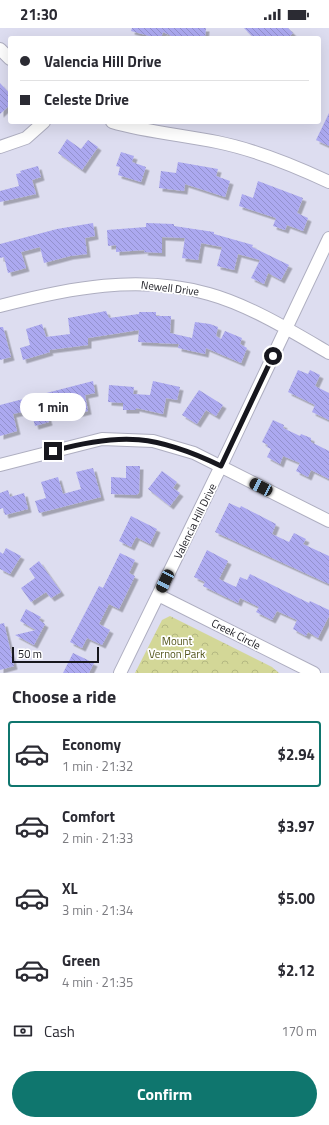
<!DOCTYPE html>
<html lang="en">
<head>
<meta charset="utf-8">
<style>
  body { margin:0; font-family:"Titillium Web",sans-serif; background:#f7f7f7; color:#2b2b33; height:100vh; display:flex; flex-direction:column; font-size:15px; white-space:nowrap }
  * { box-sizing:border-box; margin:0 }
  p { font-size:13px; color:#7c7c81 }
  .icon { flex:none; width:22px; height:22px; fill:none; stroke:currentColor; stroke-width:2; stroke-linecap:round; stroke-linejoin:round }
  .map { position:relative; height:645px; overflow:hidden }
  .panel { display:flex; flex-direction:column; background:#fff; flex:1 }
  .panel>* { flex:none }
  .top-card { position:absolute; left:8px; top:8px; width:313px; height:88px; border-radius:4px; box-shadow:0 4px 16px #0002; display:grid; align-content:center; height:88px; padding:0 12px; background:#fff }
  .scale { position:absolute; left:12px; bottom:10px; width:87px; box-sizing:border-box; padding-left:4px; border:2px solid #17171e; border-top:0; font-size:11px; line-height:14px; white-space:nowrap; color:#17171e; -webkit-text-stroke:3px #fff; paint-order:stroke }
  .end { position:absolute; width:18px; height:18px; margin:-9px; border:5px solid #17171e; background:#fff; box-shadow:0 0 0 2px #fff }
  .from { border-radius:50% }
  .bubble { position:absolute; height:28px; border-radius:14px; background:#fff; box-shadow:0 4px 16px #0002; font-size:13px; font-weight:700; line-height:28px; text-align:center }
  .car { position:absolute; width:12px; height:24px; margin:-12px -6px; border-radius:5px; box-shadow:0 0 3px 1px #0007; background:linear-gradient(#222 24%,#8ab4d8 0 40%,#222 0 76%,#8ab4d8 0 86%,#222 0) }
  .top-card b { display:flex; align-items:center; gap:14px; height:38px; font-size:15px }
  .top-card b+b { border-top:1px solid #e1e1e2 }
  .top-card i { width:10px; height:10px; background:#2b2b33 }
  ul { padding:0; list-style:none }
  li { display:flex; align-items:center; gap:12px; height:66px; margin:0 8px 6px; padding:0 4px; border:2px solid transparent; border-radius:4px }
  li div { flex:1 }
  li b { display:block; font-size:15px }
  li em { font-style:normal; font-weight:700 }
  li.on { border-color:#0f766e }
  li>.icon { width:36px; height:36px; stroke-width:1.5 }
  h2 { padding:0 12px; font-size:18px; line-height:48px }
  .pay { display:flex; align-items:center; gap:10px; height:44px; padding:0 12px; font-size:15px }
  .pay p { margin-inline-start:auto }
  .cta { display:flex; gap:8px; margin-top:auto; padding:8px 12px }
  .cta a { flex:1; height:46px; border-radius:24px; background:#0f766e; color:#fff; font-size:16px; font-weight:700; line-height:46px; text-align:center }
  .status { display:flex; justify-content:space-between; align-items:center; height:28px; padding:0 20px; background:#fff; direction:ltr }
  .status svg { height:11px; fill:currentColor }
  .map>svg:first-child { display:block }
</style>
</head>
<body>
<div class="status"><b>21:30</b><svg viewBox="0 0 49 12"><path d="M0 12V9h3v3zM5 12V6h3v6zM10 12V3h3v9zM15 12V0h3v12zM26 1h20v11H26zM47 4h2v5h-2z"/></svg></div>
<div class="map">
<svg width="329" height="645" viewBox="0 0 329 645">
  <defs>
    <pattern id="forest-crowns" width="20" height="18" patternUnits="userSpaceOnUse"><rect width="20" height="18" fill="#d3d797"/><path d="M2 6a3 3 0 1 1 6 0M12 15a3 3 0 1 1 6 0" fill="none" stroke="#b4b882"/></pattern>
    <pattern id="building-back-hatch" width="6" height="6" patternUnits="userSpaceOnUse"><rect width="6" height="6" fill="#aca9f0"/><path d="M-1 5l2 2M0 0l6 6M5-1l2 2" fill="none" stroke="#9391cd"/></pattern>
    <filter id="shadow"><feDropShadow dx="3.5" dy="3.5" stdDeviation="0" flood-color="#0004"/></filter>
  </defs>
  <rect width="100%" height="100%" fill="#ddddf0"/>
  <path fill="url(#forest-crowns)" d="M170 588 272 639 279 645H135L162 592Z"/>
  <path fill="url(#building-back-hatch)" filter="url(#shadow)" d="M132 0H206L205 10H176L163 4 161 10H157L131 3Z
    M244 0H288L293 5 288 10H254Z
    M0 55 10 66V77L0 86Z
    M329 85V118L316 112Z
    M67 111 81 121 88 112 98 119 82 142 58 125Z
    M121 124 134 128 132 134 146 139 141 154 118 147 120 139 116 138Z
    M178 134 218 141 216 148 230 153 225 169 185 156 184 163 159 160 161 143 176 145Z
    M38 138 41 149 32 152 36 166 0 174V163L19 158 16 146 21 145 20 143Z
    M258 153 303 170 297 185 308 190 303 203 287 197 285 202 273 198 276 190 239 178 242 166 253 170Z
    M93 195 95 208 85 210 87 226 70 228 44 235 40 219 21 224 26 240 8 245 4 229 0 230V216L57 201Z
    M146 195 174 196V198L214 204V206L253 217 252 219 289 237 281 252 268 245 264 256 251 250 260 232 238 226 234 242 217 238 222 219 201 215 198 232 182 230 185 210 162 209V225L144 224 145 222 116 224V217L108 218 107 202 146 199Z
    M106 283 109 290 139 286V284H156V288H171L170 305 192 310 195 294 210 296 218 299 216 308 221 311 225 303 242 310 240 316 247 320 241 335 206 320 205 326 178 320 179 316 138 314 139 302 88 310V317L49 322 50 324 23 332 20 320 30 317 26 301 42 296 46 309 70 306 68 290Z
    M0 299H3L11 329 0 332Z
    M298 342 308 346 310 342 320 347 315 358 329 365V392L312 384 315 377 288 364Z
    M93 353 95 365 85 367 88 383 72 387 70 376 46 383 49 394 35 398 31 382 13 386 17 403 0 408V377Z
    M153 353 180 359 177 372 166 370 163 386 136 380V382H123V375L108 374 109 357 134 359 133 366 150 367Z
    M199 362 223 377 216 388 206 382 197 396 182 387Z
    M273 392 284 397 283 400 300 408 301 406 311 410V414L329 423V451L311 442 308 449 296 443 300 435 283 428 280 436 267 429 271 421 267 419 268 417 262 414Z
    M126 438H140L139 465 136 467 111 466V449L126 450Z
    M93 440 101 469 39 485 35 473 46 470 41 454 58 449 63 466 81 461 76 444Z
    M162 443 177 454 173 460 180 465 170 478 148 461Z
    M8 462 10 469 24 465 28 481 5 487 3 480 0 481V465Z
    M229 475 240 480 241 478 276 496 272 506 289 514 294 505 306 511 303 516 329 528V556L215 504Z
    M131 488 157 501 150 516 136 509 131 519 119 513Z
    M6 520 21 528 10 546 0 541V524L3 526Z
    M207 522 228 533 219 551 236 559 240 549 247 552 250 546 309 575 310 573 329 582V588L318 610 308 604 306 608 293 601 297 592 277 583 272 592 256 584 259 579 240 570 238 575 203 558 205 554 194 549Z
    M120 525 135 532 129 545 135 548 119 581 109 576 99 596 110 602 102 617 87 610 82 620 70 614 99 558 103 560Z
    M39 533 61 564 51 570 46 564 31 574 21 560 35 550 29 541Z
    M26 581 41 589 39 592 45 596 34 617 15 607 36 602 20 593Z
    M4 595 14 638 0 642V596Z
    M73 625 94 635 89 645H63Z"/>
  <g fill="none" stroke-linecap="round" stroke-linejoin="round">
    <defs>
      <path id="minor" d="M0 21 10 31
        M112 94C146 104 182 107 217 114 256 122 293 137 329 154
        M0 119 26 110 44 94
        M0 278C69 260 139 246 209 266 249 277 293 304 329 325
        M0 437 102 411 153 413 194 425 329 493
        M158 567 314 645
        M120 645 221 438 329 210"/>
    </defs>
    <use href="#minor" stroke="#aeaec0" stroke-width="14"/>
    <use href="#minor" stroke="#fff" stroke-width="12"/>
  </g>
  <g fill="none" stroke-linecap="round" stroke-linejoin="round">
    <path stroke="#17171e" stroke-width="5" d="M53 423C122 404 157 407 221 438L273 328"/>
  </g>
  <g text-anchor="middle" stroke-width="3.5" stroke-linejoin="round" paint-order="stroke">
    <g font-size="11" fill="#17171e" stroke="#fff">
      <text transform="translate(170 260) rotate(7)" y="4">Newell Drive</text>
      <text transform="translate(195 493) rotate(-64)" y="4">Valencia Hill Drive</text>
      <text transform="translate(236 606) rotate(27)" y="4">Creek Circle</text>
    </g>
    <g font-size="11" fill="#53551b" stroke="#fff">
      <text x="177" y="617">Mount<tspan x="177" dy="13">Vernon Park</tspan></text>
    </g>
  </g>
</svg>
<div class="scale">50 m</div>
<i class="end from" style="left:273px;top:328px"></i>
<i class="end" style="left:53px;top:423px"></i>
<div class="bubble" style="left:20px;top:365px;width:66px">1 min</div>
<i class="car" style="left:261px;top:459px;rotate:297deg"></i>
<i class="car" style="left:165px;top:553px;rotate:206deg"></i>
<div class="top-card">
<b><i class="from"></i>Valencia Hill Drive</b>
<b><i></i>Celeste Drive</b>
</div>
</div>
<section class="panel">
<h2>Choose a ride</h2>
<ul>
<li class="on"><svg class="icon" aria-label="car" viewBox="0 0 24 24"><path d="M5 17H2v-5l4-1 3-4h7l3 4 3 1v5h-3M9 17h6M6 11h13"/><circle cx="7" cy="17" r="2"/><circle cx="17" cy="17" r="2"/></svg><div><b>Economy</b><p>1 min · 21:32</p></div><em>$2.94</em></li>
<li><svg class="icon" aria-label="car" viewBox="0 0 24 24"><path d="M5 17H2v-5l4-1 3-4h7l3 4 3 1v5h-3M9 17h6M6 11h13"/><circle cx="7" cy="17" r="2"/><circle cx="17" cy="17" r="2"/></svg><div><b>Comfort</b><p>2 min · 21:33</p></div><em>$3.97</em></li>
<li><svg class="icon" aria-label="car" viewBox="0 0 24 24"><path d="M5 17H2v-5l4-1 3-4h7l3 4 3 1v5h-3M9 17h6M6 11h13"/><circle cx="7" cy="17" r="2"/><circle cx="17" cy="17" r="2"/></svg><div><b>XL</b><p>3 min · 21:34</p></div><em>$5.00</em></li>
<li><svg class="icon" aria-label="car" viewBox="0 0 24 24"><path d="M5 17H2v-5l4-1 3-4h7l3 4 3 1v5h-3M9 17h6M6 11h13"/><circle cx="7" cy="17" r="2"/><circle cx="17" cy="17" r="2"/></svg><div><b>Green</b><p>4 min · 21:35</p></div><em>$2.12</em></li>
</ul>
<div class="pay"><svg class="icon" aria-label="cash" viewBox="0 0 24 24"><path d="M3 7h18v10H3z"/><circle cx="12" cy="12" r="2"/></svg>Cash<p>170 m</p></div>
<div class="cta"><a>Confirm</a></div>
</section>
</body>
</html>
